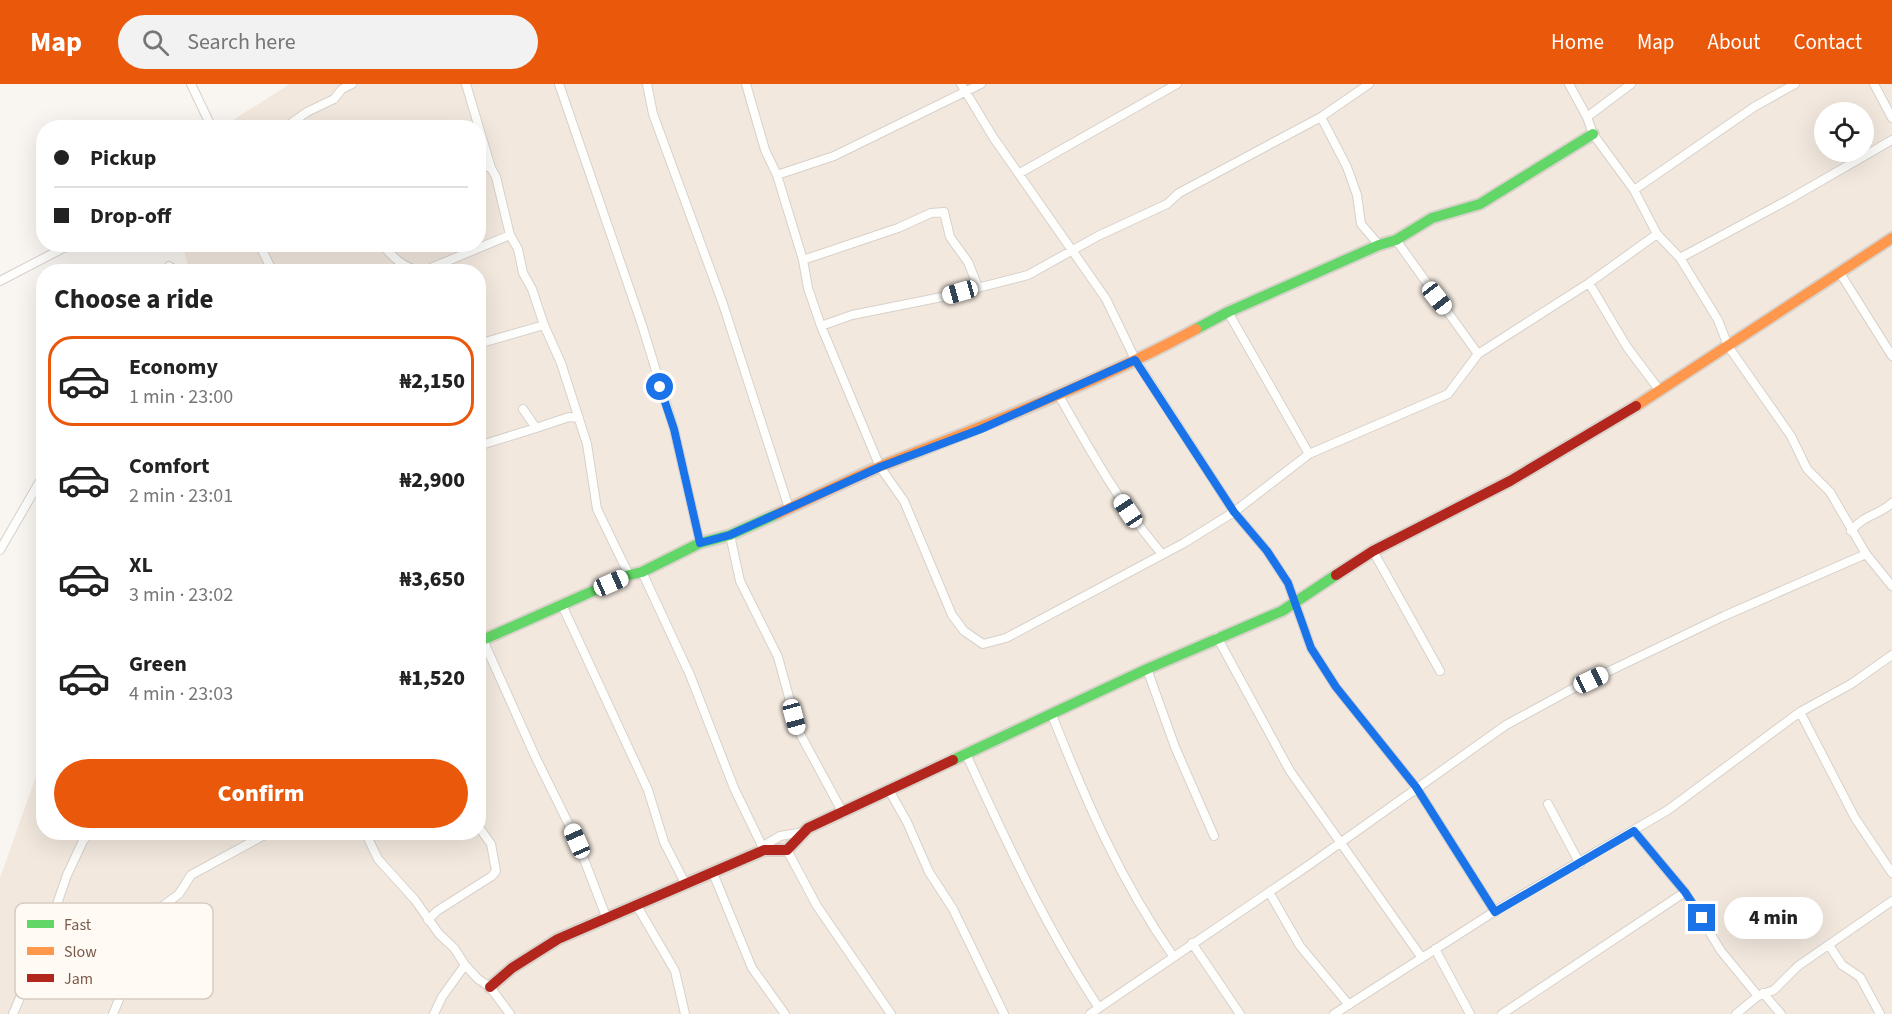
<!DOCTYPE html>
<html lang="en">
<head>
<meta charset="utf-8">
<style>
  body { margin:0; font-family:"Source Sans 3",sans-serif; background:#f2f2f2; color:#222; height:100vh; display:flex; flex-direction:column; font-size:22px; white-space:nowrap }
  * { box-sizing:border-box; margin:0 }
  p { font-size:20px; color:#767676 }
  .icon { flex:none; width:33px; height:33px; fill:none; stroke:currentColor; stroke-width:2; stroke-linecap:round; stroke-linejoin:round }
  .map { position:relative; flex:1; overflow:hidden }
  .details { position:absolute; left:36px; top:180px; width:450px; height:576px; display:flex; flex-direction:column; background:#fff; border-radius:24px; box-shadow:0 6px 24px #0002 }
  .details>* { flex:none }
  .hud { position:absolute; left:36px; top:36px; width:450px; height:132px; border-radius:24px; box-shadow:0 6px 24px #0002; display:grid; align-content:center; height:132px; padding:0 18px; background:#fff }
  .fabs { position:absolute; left:1814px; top:18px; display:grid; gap:12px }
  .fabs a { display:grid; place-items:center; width:60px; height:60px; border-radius:50%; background:#fff; box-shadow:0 6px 24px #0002; font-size:30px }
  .end { position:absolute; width:27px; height:27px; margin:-14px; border:8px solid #1a73e8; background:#fff; box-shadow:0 0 0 3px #fff }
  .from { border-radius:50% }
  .bubble { position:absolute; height:42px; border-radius:21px; background:#fff; box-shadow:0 6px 24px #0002; font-size:20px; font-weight:800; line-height:42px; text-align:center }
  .car { position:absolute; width:18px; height:36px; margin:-18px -9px; border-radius:8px; box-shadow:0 0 4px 2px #0007; background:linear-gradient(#fff 24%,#345 0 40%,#fff 0 76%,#345 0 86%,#fff 0) }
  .hud b { display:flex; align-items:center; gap:21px; height:57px; font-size:22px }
  .hud b+b { border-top:2px solid #e0e0e0 }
  .hud i { width:15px; height:15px; background:#222 }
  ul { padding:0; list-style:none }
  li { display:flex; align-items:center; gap:18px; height:90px; margin:0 12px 9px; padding:0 6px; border:3px solid transparent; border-radius:24px }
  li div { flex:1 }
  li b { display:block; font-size:22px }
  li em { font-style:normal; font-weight:800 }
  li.selected { border-color:#ea580c }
  li>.icon { width:54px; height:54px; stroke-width:1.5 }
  h2 { padding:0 18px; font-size:27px; line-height:72px }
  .button { display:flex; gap:12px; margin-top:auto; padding:12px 18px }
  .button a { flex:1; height:69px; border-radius:36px; background:#ea580c; color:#fff; font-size:24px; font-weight:800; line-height:69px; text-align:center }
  header { display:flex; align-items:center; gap:36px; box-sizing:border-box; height:84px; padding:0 30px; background:#ea580c; color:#fff }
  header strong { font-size:28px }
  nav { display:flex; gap:33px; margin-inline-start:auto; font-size:21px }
  .search { width:420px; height:54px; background:#f2f2f2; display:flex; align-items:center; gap:15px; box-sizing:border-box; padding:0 21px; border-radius:33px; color:#767676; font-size:22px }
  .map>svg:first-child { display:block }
</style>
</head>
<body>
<header>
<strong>Map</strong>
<div class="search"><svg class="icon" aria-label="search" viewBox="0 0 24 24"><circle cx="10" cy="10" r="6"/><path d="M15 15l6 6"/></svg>Search here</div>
<nav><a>Home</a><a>Map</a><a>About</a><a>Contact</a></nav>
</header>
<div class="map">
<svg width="1892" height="930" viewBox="0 0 1892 930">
  <rect width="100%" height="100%" fill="#f9f5f0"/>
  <path fill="#f2e8de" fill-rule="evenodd" d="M290 0H1892V930H0V794L41 678 43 677 44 748H478V188L189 187 183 161 478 160V44L222 43ZM1824 28H1863V68H1824Z"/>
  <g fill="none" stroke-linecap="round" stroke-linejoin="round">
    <defs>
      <path id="street" d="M191 0 212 44
        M466 0 491 84 496 93 510 151 518 165 523 189 532 205 544 241 561 279 587 360 597 425 629 491
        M559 0 642 241 674 345 700 459
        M647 0 653 30 723 220 789 424
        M746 0 765 66 777 91 803 176 808 204 821 242 880 383 904 417 952 531 964 547 983 560 1006 554 1184 459 1234 428 1309 370 1448 310 1478 270 1589 199 1657 150
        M961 0 993 53 1106 215 1135 275 1234 428 1267 467 1288 499 1311 564 1336 603 1416 703 1495 828
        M1569 0 1587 33 1593 50 1634 106 1657 150 1680 174 1718 236 1728 262 1791 352 1807 385 1830 408 1866 470 1892 502
        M1874 0 1892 34
        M1321 33 1347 83 1357 111 1361 140 1379 161
        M1587 33 1631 0
        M284 44 307 28 334 15 342 5 352 0
        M478 80 491 84
        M1020 89 1177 0
        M777 91 834 72 981 0
        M1634 106 1754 23 1795 0
        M1396 156 1478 270
        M259 160 273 188
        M382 160C393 174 404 184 421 187
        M1680 174 1788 116 1892 56
        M803 176 898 144 931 129 944 128 950 153 968 178 978 203
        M164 188 169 182 178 188
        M421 188 510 151
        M1840 189 1892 272
        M0 197 71 160
        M1589 199 1627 263 1660 307
        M1228 228 1309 370
        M821 242 852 231 942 213 1028 191 1098 152 1167 120 1179 109 1321 33 1369 0
        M478 260 544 241
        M1058 310C1090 366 1120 421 1162 470
        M523 325 536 344 569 333 579 334
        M478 362 536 344
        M1851 447C1866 429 1876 433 1892 419
        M730 451 740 497 778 573 798 646 843 729
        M0 466 44 390
        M1373 467 1440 587
        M642 488 690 591 734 704 764 766
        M562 521 648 706 664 758 686 801
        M1217 553 1290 687 1422 874
        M483 556 535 672 577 757 607 835
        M1147 585 1175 663 1214 752
        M1800 628 1855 734 1892 789
        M1052 631C1086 717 1120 796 1173 872
        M966 670C1006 757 1046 844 1099 924
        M889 706 907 738 929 788 953 825 1004 930
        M1548 720 1580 780
        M1634 747 1685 808 1721 867 1758 912
        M365 748 378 775 415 816 439 850 454 864 465 881 478 895 490 903 510 930
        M763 762 780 752 804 748
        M787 766 817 822 891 930
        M713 789 752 884 785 930
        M1269 808 1300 862 1349 921
        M637 822 675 887 685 930
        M428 836 437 827 492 792 496 787 491 760 478 742
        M1192 859 1240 930
        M1829 861 1842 881 1860 893 1880 930
        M1435 865 1470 930
        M1763 909 1781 930
        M13 930 45 855 67 791 83 757 90 748
        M113 930 147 847 160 824 179 810 191 791 270 748
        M434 930 442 913 465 881
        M1090 930 1309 781 1506 641 1572 605 1724 532 1866 470
        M1334 930 1503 822 1668 726 1800 628 1851 600 1892 571
        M1502 930 1685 808
        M1736 930 1758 912 1774 906 1798 882 1892 817"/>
      <path id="fast" d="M1196 245 1228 228 1379 161 1396 156 1432 134 1480 120 1593 50
        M478 558 629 491 642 488 700 459 730 451 777 430
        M953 676 1147 585 1282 527 1336 491"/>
      <path id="slow" d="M1636 322 1892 154
        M777 430C812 414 846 397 881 382 987 340 1095 300 1196 245"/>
      <path id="jam" d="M1336 491 1373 467 1510 397 1636 322
        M490 903 512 884 558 855 764 766H787L808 744 953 676"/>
    </defs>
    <use href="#street" stroke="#d7d1cb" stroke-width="10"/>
    <use href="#fast" stroke="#d9d2cb" stroke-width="14"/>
    <use href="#slow" stroke="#d9d2cb" stroke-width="14"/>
    <use href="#jam" stroke="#d9d2cb" stroke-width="14"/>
    <use href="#street" stroke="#fefefd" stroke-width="8"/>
    <use href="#fast" stroke="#63d668" stroke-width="10"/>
    <use href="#slow" stroke="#ff974d" stroke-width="10"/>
    <use href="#jam" stroke="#b3261e" stroke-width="10"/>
  </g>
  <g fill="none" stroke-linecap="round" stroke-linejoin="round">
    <path stroke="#1a73e8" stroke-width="8" d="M660 303 674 345 700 459 730 451 880 383 981 345 1135 276 1234 428 1267 467 1288 499 1311 564 1336 603 1416 703 1495 828 1634 747 1685 808 1702 834"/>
  </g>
  <rect x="15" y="819" width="198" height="96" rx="9" fill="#fffaf3" stroke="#d7cbc1" stroke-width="1.5"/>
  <rect x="27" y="836" width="27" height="8" fill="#63d668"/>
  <rect x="27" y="863" width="27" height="8" fill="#ff974d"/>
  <rect x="27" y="890" width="27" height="8" fill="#b3261e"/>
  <g font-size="16" fill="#7a5c4d">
    <text x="64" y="846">Fast</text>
    <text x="64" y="873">Slow</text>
    <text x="64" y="900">Jam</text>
  </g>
</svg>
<div class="fabs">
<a><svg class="icon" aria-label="locate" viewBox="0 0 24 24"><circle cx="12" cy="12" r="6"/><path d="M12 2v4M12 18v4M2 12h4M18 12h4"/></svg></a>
</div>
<i class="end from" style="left:660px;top:303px"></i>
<i class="end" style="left:1702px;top:834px"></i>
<div class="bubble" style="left:1724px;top:813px;width:99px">4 min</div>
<i class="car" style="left:960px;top:208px;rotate:254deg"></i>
<i class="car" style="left:1437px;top:214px;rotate:142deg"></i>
<i class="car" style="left:1128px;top:427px;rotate:326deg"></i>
<i class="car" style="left:611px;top:499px;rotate:66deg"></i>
<i class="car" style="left:1591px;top:596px;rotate:65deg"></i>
<i class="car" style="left:794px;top:633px;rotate:165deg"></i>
<i class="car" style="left:577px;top:757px;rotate:336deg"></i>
<div class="hud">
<b><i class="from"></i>Pickup</b>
<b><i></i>Drop-off</b>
</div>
<section class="details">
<h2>Choose a ride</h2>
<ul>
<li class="selected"><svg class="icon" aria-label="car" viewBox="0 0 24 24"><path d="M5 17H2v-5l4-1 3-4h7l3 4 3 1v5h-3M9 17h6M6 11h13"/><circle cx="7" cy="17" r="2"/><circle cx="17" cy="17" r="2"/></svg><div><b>Economy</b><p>1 min · 23:00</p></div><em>₦2,150</em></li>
<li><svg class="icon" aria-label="car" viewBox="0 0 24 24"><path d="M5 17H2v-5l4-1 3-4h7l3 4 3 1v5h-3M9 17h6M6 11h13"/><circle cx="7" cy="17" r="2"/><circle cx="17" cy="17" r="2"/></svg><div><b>Comfort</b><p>2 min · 23:01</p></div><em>₦2,900</em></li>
<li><svg class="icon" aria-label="car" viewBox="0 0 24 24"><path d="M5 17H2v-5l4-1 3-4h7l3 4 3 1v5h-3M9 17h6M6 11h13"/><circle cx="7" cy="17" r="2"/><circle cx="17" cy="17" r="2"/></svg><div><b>XL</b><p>3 min · 23:02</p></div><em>₦3,650</em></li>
<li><svg class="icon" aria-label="car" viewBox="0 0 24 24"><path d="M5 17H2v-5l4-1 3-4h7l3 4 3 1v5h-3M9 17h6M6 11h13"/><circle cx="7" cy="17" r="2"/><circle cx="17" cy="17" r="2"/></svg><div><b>Green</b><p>4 min · 23:03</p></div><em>₦1,520</em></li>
</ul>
<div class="button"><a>Confirm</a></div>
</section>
</div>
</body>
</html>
